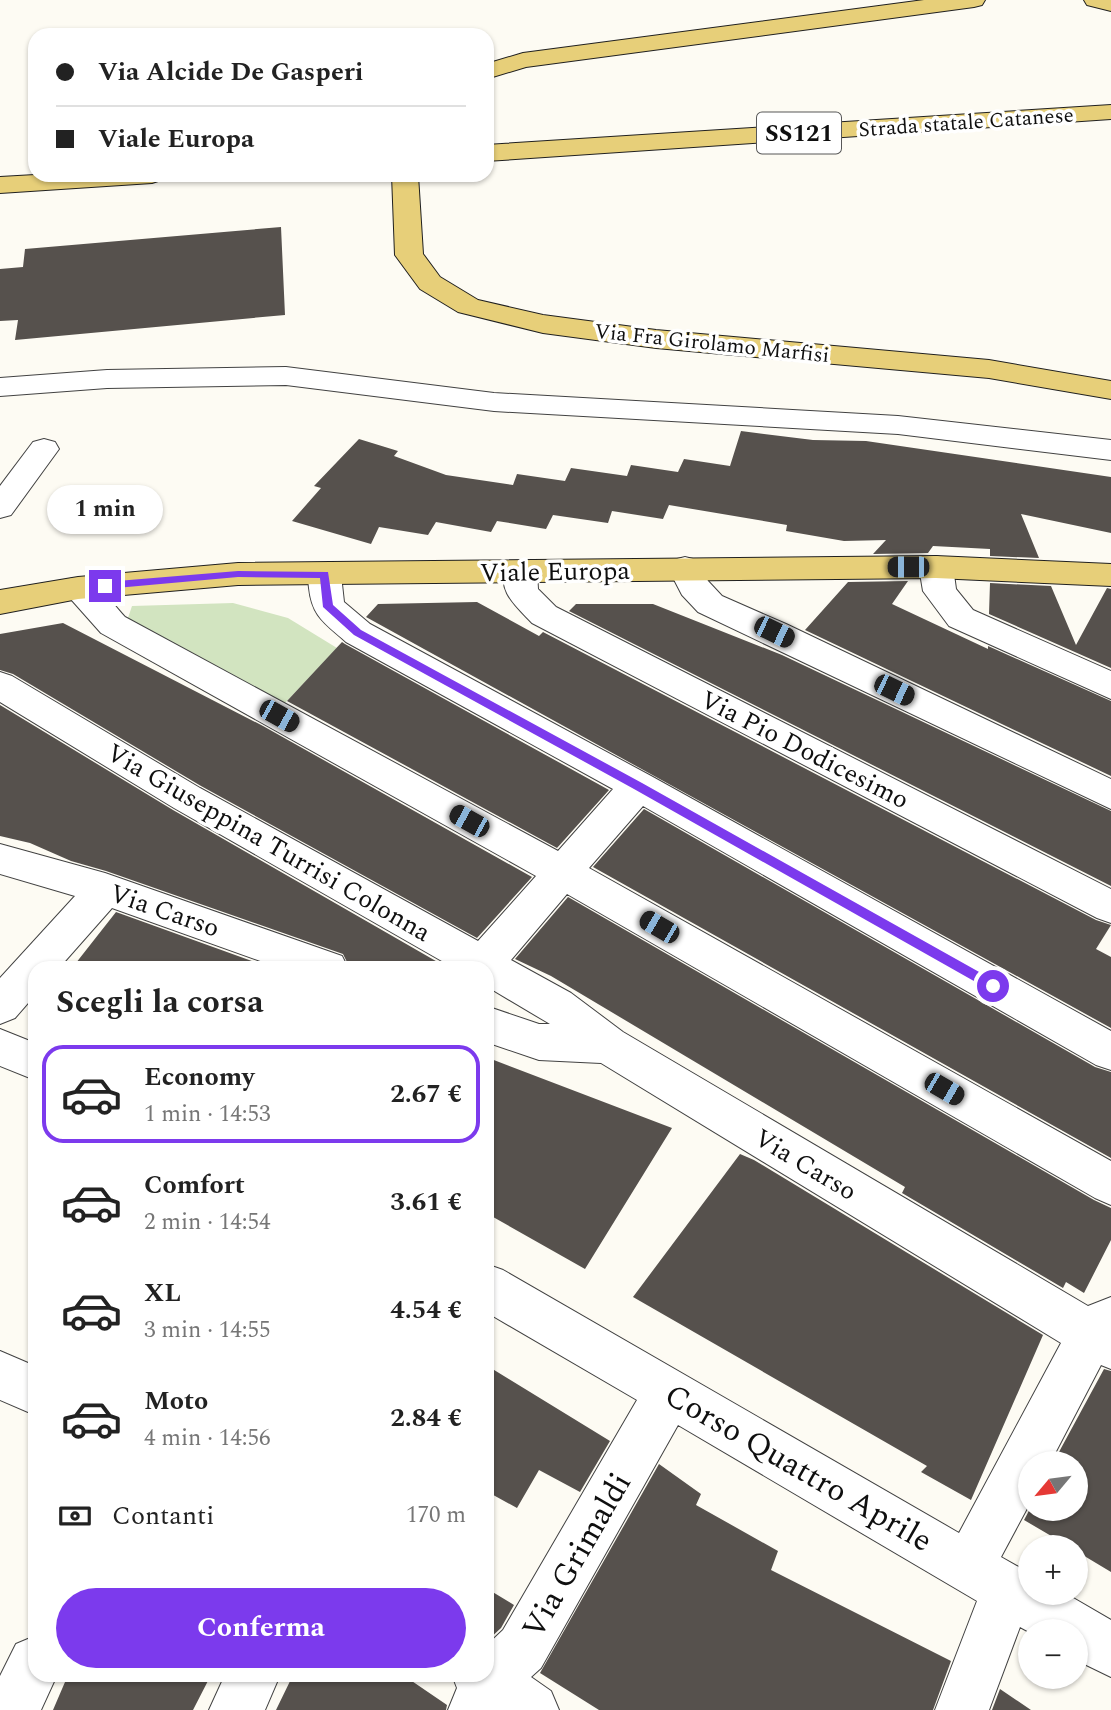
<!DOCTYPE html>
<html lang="it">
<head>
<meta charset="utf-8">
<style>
  body { margin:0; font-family:Spectral,serif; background:#f6f6f6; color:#222; height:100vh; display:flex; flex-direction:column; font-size:26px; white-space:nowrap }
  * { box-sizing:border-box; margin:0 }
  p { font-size:23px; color:#767676 }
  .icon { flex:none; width:38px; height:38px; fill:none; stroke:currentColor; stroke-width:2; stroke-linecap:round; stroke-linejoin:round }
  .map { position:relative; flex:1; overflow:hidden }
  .details { position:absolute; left:28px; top:961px; width:466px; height:721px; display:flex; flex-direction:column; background:#fff; border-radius:21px; box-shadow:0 2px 5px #0004 }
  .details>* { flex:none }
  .hud { position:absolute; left:28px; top:28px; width:466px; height:154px; border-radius:21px; box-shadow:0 2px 5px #0004; display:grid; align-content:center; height:154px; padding:0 28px; background:#fff }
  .needle { width:46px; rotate:241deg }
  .controls { position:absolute; left:1018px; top:1451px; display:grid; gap:14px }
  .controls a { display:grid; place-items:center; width:70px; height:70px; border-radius:50%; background:#fff; box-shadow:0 2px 5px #0004; font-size:35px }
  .end { position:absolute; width:32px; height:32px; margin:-16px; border:9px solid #7c3aed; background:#fff; box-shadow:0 0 0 4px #fff }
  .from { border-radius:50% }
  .bubble { position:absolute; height:49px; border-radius:24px; background:#fff; box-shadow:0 2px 5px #0004; font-size:23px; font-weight:700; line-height:49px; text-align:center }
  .car { position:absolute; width:21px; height:42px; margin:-21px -10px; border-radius:9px; box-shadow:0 0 5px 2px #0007; background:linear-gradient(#222 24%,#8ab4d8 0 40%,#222 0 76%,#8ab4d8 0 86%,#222 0) }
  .hud b { display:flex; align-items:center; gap:24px; height:66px; font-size:26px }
  .hud b+b { border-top:2px solid #e0e0e0 }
  .hud i { width:18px; height:18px; background:#222 }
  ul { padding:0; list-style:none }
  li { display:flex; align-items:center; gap:21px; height:98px; margin:0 14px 10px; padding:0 14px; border:4px solid transparent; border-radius:21px }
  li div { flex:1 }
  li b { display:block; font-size:26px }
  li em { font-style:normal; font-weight:700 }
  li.selected { border-color:#7c3aed }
  li>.icon { width:63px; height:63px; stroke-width:1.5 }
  h2 { padding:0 28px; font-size:32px; line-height:84px }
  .pay { display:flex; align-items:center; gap:18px; height:77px; padding:0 28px; font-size:26px }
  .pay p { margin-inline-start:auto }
  .cta { display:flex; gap:14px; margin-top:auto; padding:14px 28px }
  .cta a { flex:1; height:80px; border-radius:42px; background:#7c3aed; color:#fff; font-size:28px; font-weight:700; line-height:80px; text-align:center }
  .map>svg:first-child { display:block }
</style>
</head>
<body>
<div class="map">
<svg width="1111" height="1710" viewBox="0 0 1111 1710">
  <rect width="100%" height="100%" fill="#fdfbf3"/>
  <path fill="#d2e4c0" d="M233 603 288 618 337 648 285 703 128 618 132 606Z"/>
  <path fill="#56514d" d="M281 227 285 315 15 340 18 320 0 321V269L23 267 25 249Z
    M741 431 813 440 866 441 1111 477V533L1021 514 1039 558 990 556V549L933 546 928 553 873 554 886 540 844 541 786 531 787 525 669 505 663 519 612 511 608 523 553 515 546 529 497 521 491 532 436 522 428 535 379 527 371 544 292 521 321 488 314 486 359 439 398 451 394 456 446 475 513 485 517 474 565 481 571 468 627 476 631 465 678 472 684 459 730 466Z
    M908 581 892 604 988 649V646L1111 701V776L805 630 848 582Z
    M990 583 1051 586 1076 645 1107 588 1111 589V668L989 614Z
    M477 602 539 636 543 632 1096 920 1111 925 1096 949 1111 957V1028L366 617 378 604Z
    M576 604H653L782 655 1111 811V886L569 611Z
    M63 623 263 726 532 877 477 938 201 786 13 674 0 670V634Z
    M342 642 345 644 609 790 557 848 287 701Z
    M0 705 173 810 448 968H350L343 954 106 871 71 861 30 843 0 836Z
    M644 809 1095 1067 1111 1072V1158L593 867Z
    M568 897 1094 1200 1111 1208V1240L1084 1293 1066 1282 1063 1288 902 1193 905 1187 551 976 515 959Z
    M116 912 271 968H72Z
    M486 1057 672 1128 585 1269 486 1213Z
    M740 1154 754 1160 1043 1335 971 1500 921 1472 927 1466 633 1297Z
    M486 1365 610 1441 580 1492 539 1470 517 1508 486 1491Z
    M1104 1369 1111 1371V1572L1076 1551V1547H1070L1024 1520 1031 1507 1076 1508V1463H1053Z
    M659 1464 701 1494 696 1505 778 1551 771 1570 951 1661 933 1710H599L540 1673Z
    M486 1588 514 1605 501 1628 488 1640Z
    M68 1675H211L193 1710H53Z
    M293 1675H403L447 1705 446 1710H276Z
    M1000 1689 1031 1710H992Z"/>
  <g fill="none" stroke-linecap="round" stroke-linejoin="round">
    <defs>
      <path id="minor" d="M286 367 494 393 898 416 1111 440V460L898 434 494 411 286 385 107 388 0 396V378L107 370Z
        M44 439 55 442 59 449 11 515 0 518V486L33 442Z
        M936 556 948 559 953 567 956 589 973 610 1111 671V699L949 626 923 591 919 567 924 559Z
        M685 557 697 560 708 581 722 596 786 624 1111 779V809L698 612 682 595 668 568 673 560Z
        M520 562 532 565 537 573 538 589 556 607 1111 889V923L1097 918 532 623C517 607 494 589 508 565Z
        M324 564 336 567 341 575 344 602 370 624 651 776 1111 1031V1070L1096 1065 643 806 589 868 1111 1161V1205L1095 1198 567 894 511 960 571 993 623 1032 1088 1306 1111 1297V1369L1101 1365 1050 1463H1031V1501L1001 1557 1031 1574V1592H1063L1111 1620V1677L1076 1660V1631L1031 1633 1020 1627 989 1710H935L977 1601 678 1425 541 1668 531 1677 551 1691 559 1710H448L457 1688 452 1675H486V1646L503 1630 637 1400 486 1312V1264L503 1270 959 1533 1061 1343 601 1063 539 1060 486 1042V1006L539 1024H550L486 986V968H454L174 808 0 702V672L12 676 200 788 478 941 536 876 101 633 61 588 66 580C93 572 108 599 125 617L558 851 613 789 346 642C325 623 312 617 309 588 308 579 307 575 312 567Z
        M0 844 105 873 342 956 348 968H280L112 908 59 968H35V995L15 1018 0 1024V978L75 896 0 874Z
        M0 1029 35 1043V1080L0 1066Z
        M0 1351 35 1366V1415L0 1400Z
        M35 1636V1675H57L41 1710H0V1676L16 1644Z
        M225 1675H280L265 1710H209Z"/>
      <path id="major" d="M924 0H985L982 5 974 7 526 67 486 79V64L523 53Z
        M1084 0H1111V11L1087 5Z
        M1111 105V119L486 161V145Z
        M35 175H165L161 180 152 183 0 193V177Z
        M392 175H418L423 254 440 277 478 300 543 315 656 330 989 360 1111 381V399L989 378 656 348 543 333 458 312 420 289 395 255Z
        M936 556 1111 564V586L936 578 238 585 78 599 0 614V590L78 577 238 563Z"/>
    </defs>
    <use href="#minor" stroke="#424242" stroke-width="2"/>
    <use href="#major" stroke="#202020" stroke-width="2"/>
    <use href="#minor" fill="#fff" fill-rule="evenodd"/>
    <use href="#major" fill="#e7cf79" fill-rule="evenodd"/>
  </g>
  <path fill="#7c3aed" d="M238 571 328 572 333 605 361 630 642 783 997 982V989H988L634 789 354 635 323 607 320 578 238 577 105 589 100 586 105 582Z"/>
  <g text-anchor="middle" stroke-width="7" stroke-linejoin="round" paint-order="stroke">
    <g font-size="21" fill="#0f0f0f" stroke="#fff">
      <text transform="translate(966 122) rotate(-4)" y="7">Strada statale Catanese</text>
      <text transform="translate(712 343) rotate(6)" y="7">Via Fra Girolamo Marfisi</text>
    </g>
    <rect fill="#fff" stroke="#575757" stroke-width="2" x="757" y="112.5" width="84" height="41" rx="5"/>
    <g font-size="24" font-weight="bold" fill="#0f0f0f">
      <text x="799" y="141">SS121</text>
    </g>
    <g font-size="26" fill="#0f0f0f" stroke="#fff">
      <text transform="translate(555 571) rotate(-1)" y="9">Viale Europa</text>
      <text transform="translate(805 749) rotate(27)" y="9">Via Pio Dodicesimo</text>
      <text transform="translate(269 842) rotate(30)" y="9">Via Giuseppina Turrisi Colonna</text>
      <text transform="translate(165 910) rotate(19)" y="9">Via Carso</text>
      <text transform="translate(806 1164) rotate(31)" y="9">Via Carso</text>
    </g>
    <g font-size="32" fill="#0f0f0f" stroke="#fff">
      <text transform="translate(799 1467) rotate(30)" y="11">Corso Quattro Aprile</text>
      <text transform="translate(576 1555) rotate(-60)" y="11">Via Grimaldi</text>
    </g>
  </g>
</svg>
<div class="controls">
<a><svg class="needle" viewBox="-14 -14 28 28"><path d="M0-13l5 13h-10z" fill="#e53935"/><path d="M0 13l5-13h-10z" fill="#767676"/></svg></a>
<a>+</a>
<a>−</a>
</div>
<i class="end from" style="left:993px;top:986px"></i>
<i class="end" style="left:105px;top:586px"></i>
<div class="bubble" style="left:47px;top:485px;width:116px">1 min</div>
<i class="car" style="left:908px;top:567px;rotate:270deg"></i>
<i class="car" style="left:774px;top:632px;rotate:116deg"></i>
<i class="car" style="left:894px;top:690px;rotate:116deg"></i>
<i class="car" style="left:279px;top:716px;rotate:119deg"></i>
<i class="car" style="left:469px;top:821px;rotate:299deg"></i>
<i class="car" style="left:659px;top:927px;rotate:300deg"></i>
<i class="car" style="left:944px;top:1089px;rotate:120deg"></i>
<div class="hud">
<b><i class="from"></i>Via Alcide De Gasperi</b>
<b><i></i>Viale Europa</b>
</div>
<section class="details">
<h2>Scegli la corsa</h2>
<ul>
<li class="selected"><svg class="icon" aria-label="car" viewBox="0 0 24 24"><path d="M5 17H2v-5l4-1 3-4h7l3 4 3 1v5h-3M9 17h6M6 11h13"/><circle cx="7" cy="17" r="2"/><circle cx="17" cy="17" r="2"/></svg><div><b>Economy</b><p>1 min · 14:53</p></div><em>2.67 €</em></li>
<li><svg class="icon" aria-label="car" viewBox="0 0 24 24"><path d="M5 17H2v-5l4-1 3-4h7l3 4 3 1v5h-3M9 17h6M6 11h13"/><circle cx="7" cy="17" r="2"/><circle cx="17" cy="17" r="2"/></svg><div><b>Comfort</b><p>2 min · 14:54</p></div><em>3.61 €</em></li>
<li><svg class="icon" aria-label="car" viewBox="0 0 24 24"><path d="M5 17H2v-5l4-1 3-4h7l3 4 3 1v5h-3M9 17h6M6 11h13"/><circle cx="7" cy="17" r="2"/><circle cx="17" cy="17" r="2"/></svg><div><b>XL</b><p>3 min · 14:55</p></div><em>4.54 €</em></li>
<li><svg class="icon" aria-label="car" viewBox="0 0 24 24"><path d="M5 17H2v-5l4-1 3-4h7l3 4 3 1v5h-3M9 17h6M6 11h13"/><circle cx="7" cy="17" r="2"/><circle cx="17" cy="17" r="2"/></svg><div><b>Moto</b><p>4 min · 14:56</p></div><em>2.84 €</em></li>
</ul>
<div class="pay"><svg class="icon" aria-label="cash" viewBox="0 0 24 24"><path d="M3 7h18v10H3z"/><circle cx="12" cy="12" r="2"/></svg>Contanti<p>170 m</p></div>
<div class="cta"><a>Conferma</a></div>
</section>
</div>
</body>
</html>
